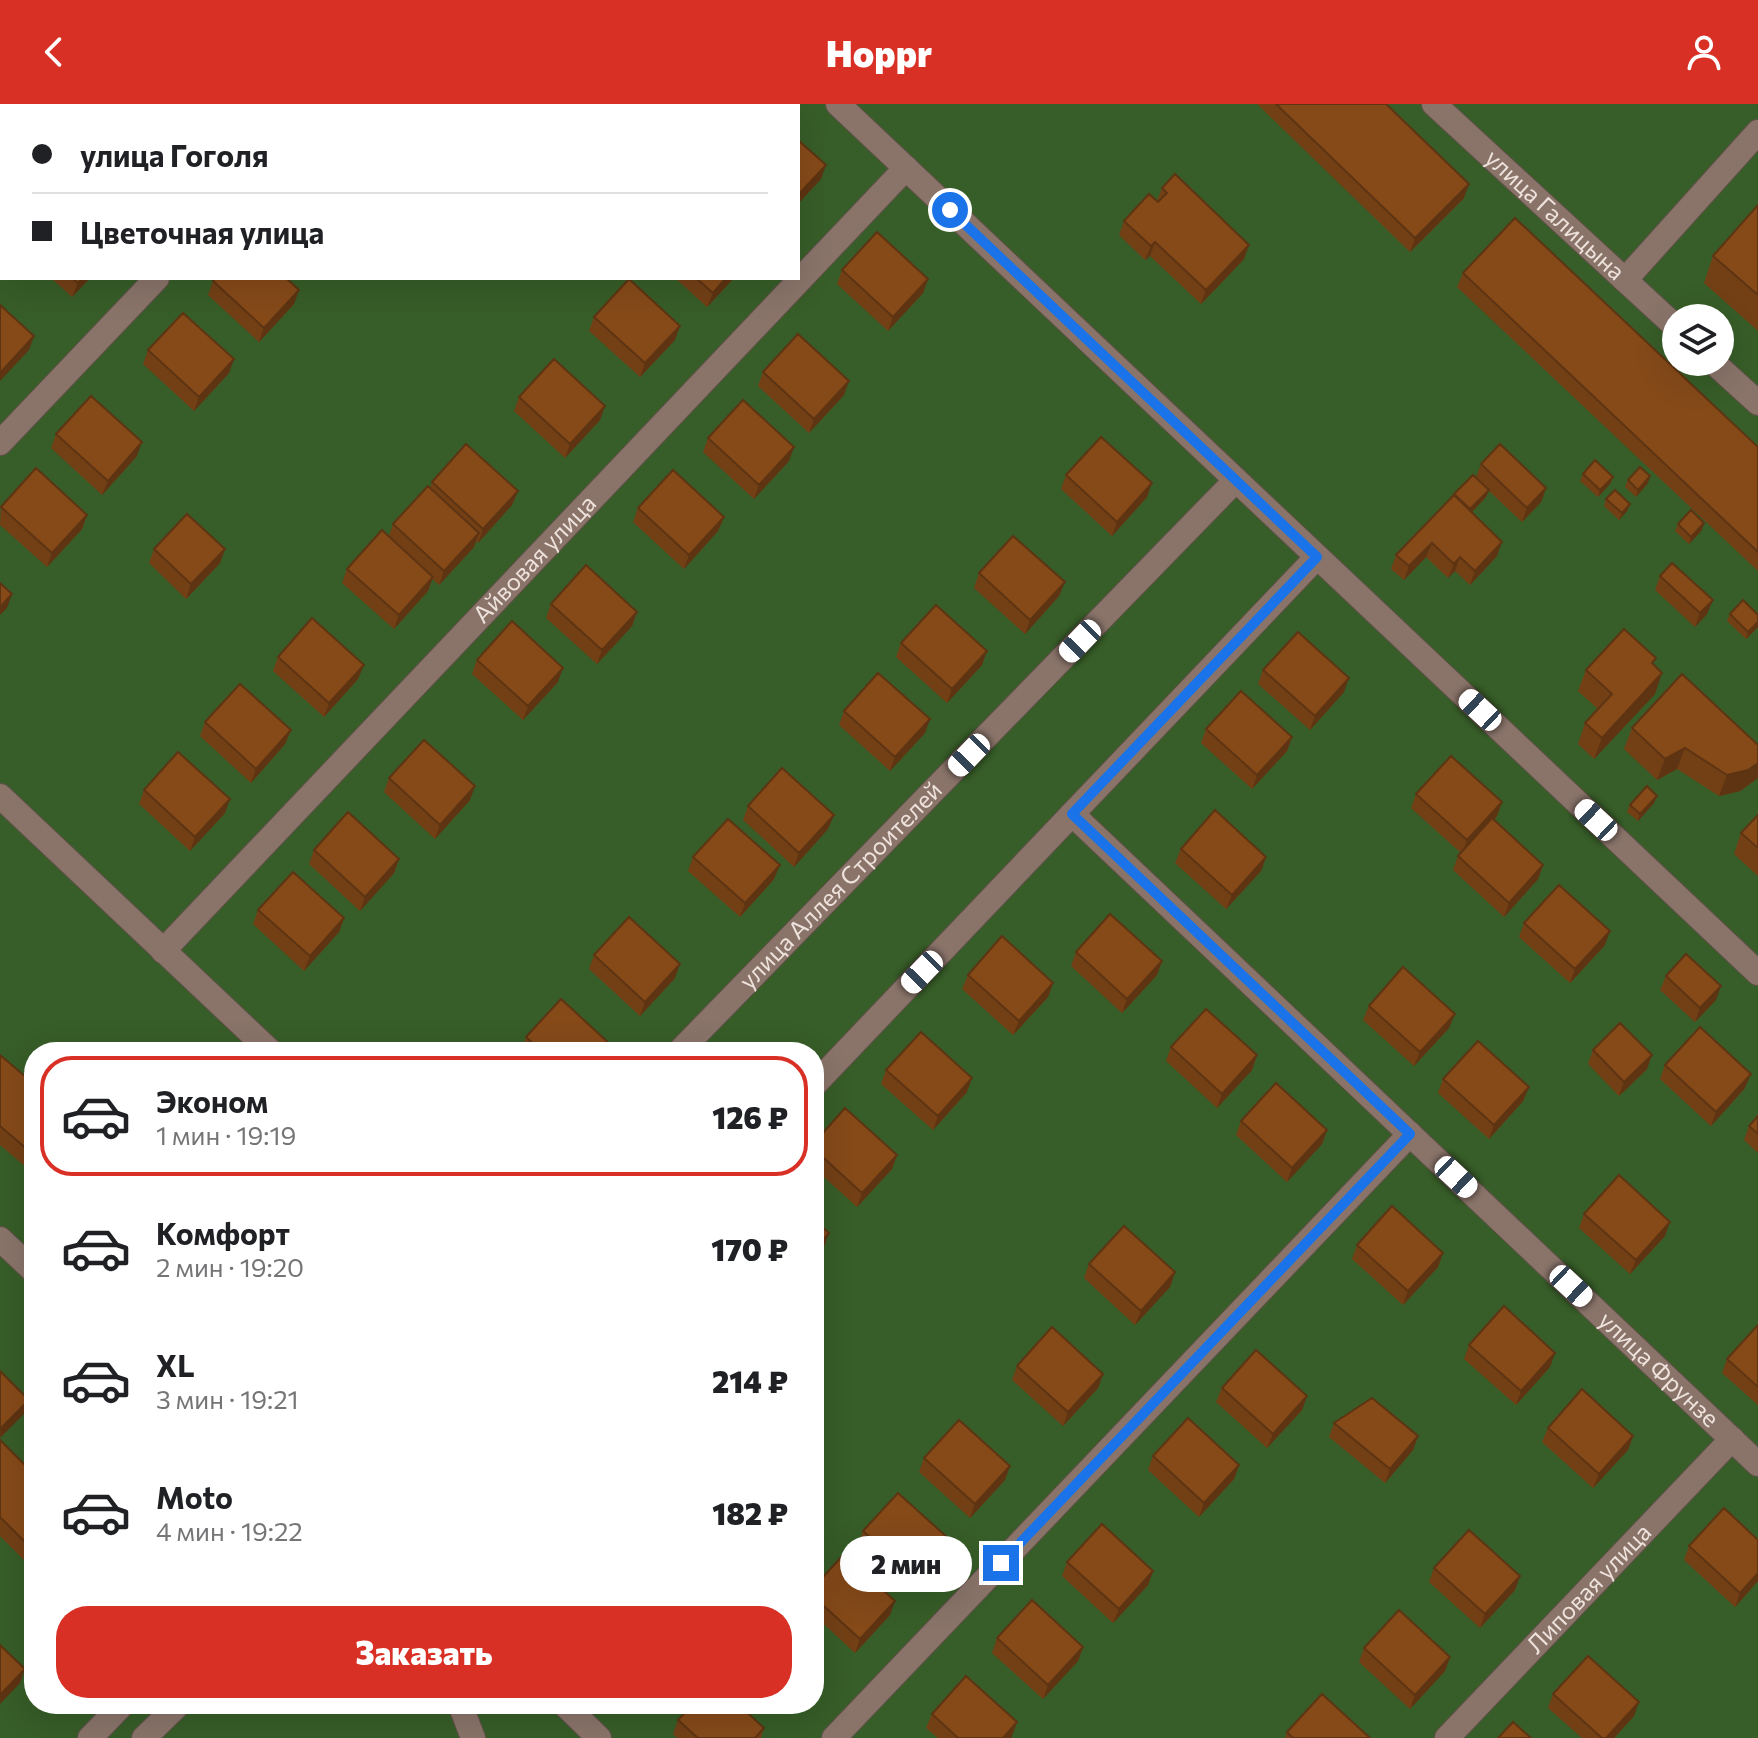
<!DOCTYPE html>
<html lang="ru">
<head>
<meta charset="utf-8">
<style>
  body { margin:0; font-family:Commissioner,sans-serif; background:#f2f2f2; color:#202124; height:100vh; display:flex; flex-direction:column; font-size:30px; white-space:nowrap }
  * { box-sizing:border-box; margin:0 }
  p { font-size:26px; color:#757577 }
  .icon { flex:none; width:44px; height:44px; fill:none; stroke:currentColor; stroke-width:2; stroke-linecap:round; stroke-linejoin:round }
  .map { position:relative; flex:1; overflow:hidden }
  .details { position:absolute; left:24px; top:938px; width:800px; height:672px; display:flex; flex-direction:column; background:#fff; border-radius:32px; box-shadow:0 8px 32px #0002 }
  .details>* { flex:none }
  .hud { position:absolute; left:0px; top:0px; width:800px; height:176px; box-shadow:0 8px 32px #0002; display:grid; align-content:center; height:176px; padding:0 32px; background:#fff }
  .buttons { position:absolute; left:1662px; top:200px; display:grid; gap:16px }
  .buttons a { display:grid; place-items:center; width:72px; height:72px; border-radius:50%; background:#fff; box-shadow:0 8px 32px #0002; font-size:40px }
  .end { position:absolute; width:36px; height:36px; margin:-18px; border:10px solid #1a73e8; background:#fff; box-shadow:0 0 0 4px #fff }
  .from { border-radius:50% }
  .bubble { position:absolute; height:56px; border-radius:28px; background:#fff; box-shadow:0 8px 32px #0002; font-size:26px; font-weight:800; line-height:56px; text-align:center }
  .car { position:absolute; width:24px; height:48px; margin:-24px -12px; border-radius:10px; box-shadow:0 0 6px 2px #0007; background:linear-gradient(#fff 24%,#345 0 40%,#fff 0 76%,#345 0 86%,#fff 0) }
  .hud b { display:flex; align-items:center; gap:28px; height:76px; font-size:30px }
  .hud b+b { border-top:2px solid #e0e0e0 }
  .hud i { width:20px; height:20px; background:#202124 }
  ul { padding:14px 0 0; list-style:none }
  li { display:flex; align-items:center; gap:24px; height:120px; margin:0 16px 12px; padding:0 16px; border:4px solid transparent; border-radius:32px }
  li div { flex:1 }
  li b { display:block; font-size:30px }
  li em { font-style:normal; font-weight:800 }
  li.current { border-color:#d93025 }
  li>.icon { width:72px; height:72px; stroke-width:1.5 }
  .action { display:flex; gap:16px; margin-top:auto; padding:16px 32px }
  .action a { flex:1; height:92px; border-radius:32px; background:#d93025; color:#fff; font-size:32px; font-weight:800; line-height:92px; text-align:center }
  header { display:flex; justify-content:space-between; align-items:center; height:104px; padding:0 32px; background:#d93025; color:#fff; font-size:36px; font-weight:800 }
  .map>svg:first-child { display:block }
</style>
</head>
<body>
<header><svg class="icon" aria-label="back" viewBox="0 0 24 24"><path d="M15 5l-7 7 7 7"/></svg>Hoppr<svg class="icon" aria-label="person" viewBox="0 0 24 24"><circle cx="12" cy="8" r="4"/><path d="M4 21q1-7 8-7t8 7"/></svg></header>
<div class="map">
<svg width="1758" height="1634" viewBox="0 0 1758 1634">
  <rect width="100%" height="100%" fill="#453229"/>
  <path fill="#375d28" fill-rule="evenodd" d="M0 0H1758V1634H0ZM2 2H798V174H2ZM1676 214H1720V258H1676ZM34 948H814V1600H34Z"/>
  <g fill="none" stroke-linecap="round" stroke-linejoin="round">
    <defs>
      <g id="minor">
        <path d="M838 0 1758 869"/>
        <path id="s1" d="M1434 0 1676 223"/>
        <path d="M320 2 322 0"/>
        <path d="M1625 176 1758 28"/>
        <path d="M1713 258 1758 299"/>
        <path d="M0 339 157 174"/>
        <path d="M0 692 271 948"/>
        <path id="s2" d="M1072 710 1758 1360"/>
        <path id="s3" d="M163 847 906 64"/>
        <path id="s4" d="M679 948 1236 376"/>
        <path d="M814 981 1317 453"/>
        <path d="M0 1135 34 1167"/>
        <path d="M460 1600 473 1634"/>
        <path d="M564 1600 599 1634"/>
        <path d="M90 1634 123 1600"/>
        <path d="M144 1634 179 1600"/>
        <path d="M834 1634 1410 1030"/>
        <path id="s5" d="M1447 1634 1732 1335"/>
      </g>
    </defs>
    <use href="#minor" stroke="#62514a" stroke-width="26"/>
    <use href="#minor" stroke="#8a746a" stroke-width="24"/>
  </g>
  <path fill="#734016" d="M188 0H268L267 2H190Z
    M1257 0H1386L1464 94 1410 148Z
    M1162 84 1244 155 1201 200 1150 152 1145 156 1119 131 1124 117 1157 97Z
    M1758 101V227L1704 179 1713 152Z
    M842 166 928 175 923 189 888 227 837 180Z
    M1463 169 1758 343V467L1457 183Z
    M51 174H90L72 193Z
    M675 174H734L707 203Z
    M213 177 294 200 259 238 208 191Z
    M594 213 675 236 640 273 589 227Z
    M148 246 229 269 194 307 143 260Z
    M763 268 844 291 809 329 758 282Z
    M519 293 605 302 600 316 565 354 514 307Z
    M56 330 137 352 102 391 51 344Z
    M708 334 789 357 754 395 703 348Z
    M1481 360 1546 384 1541 398 1522 418 1489 387 1486 393 1472 408 1497 452 1470 481 1455 467 1448 474 1426 453 1404 476 1391 465 1396 451 1454 390 1476 373Z
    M1583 370 1613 373 1610 380 1598 393 1580 377Z
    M1066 371 1147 393 1112 432 1061 385Z
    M1628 376 1648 379 1636 393 1625 383Z
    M432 378 518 387 512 401 478 439 476 437 474 443 439 481 432 475 428 487 394 525 342 479 347 465 389 432 393 420 430 384Z
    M1606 395 1627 407 1619 416 1604 402Z
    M1 403 87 411 82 425 47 463 0 421Z
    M638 404 724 413 718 427 684 465 633 418Z
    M1678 420 1702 426 1689 440 1675 427Z
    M154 445H225L220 459 186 495 149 459Z
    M979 469 1059 492 1025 530 974 484Z
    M1660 472 1707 510 1695 523 1655 486Z
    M551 500 637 508 632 522 597 560 546 514Z
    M1730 510 1758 511V523L1746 535 1727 517Z
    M901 539 982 561 947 599 896 553Z
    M278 553 358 575 324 613 273 567Z
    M477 556 558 578 523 616 472 570Z
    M1654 561 1655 590 1594 655 1578 640 1585 619 1598 605 1578 587 1586 566Z
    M1263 566 1344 588 1310 626 1258 580Z
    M844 607 925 629 890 667 839 621Z
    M205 618 291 626 285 640 251 679 200 632Z
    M1632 624 1758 641V674L1740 687 1719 692 1677 665 1657 676 1624 645Z
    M1206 625 1292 633 1287 647 1252 685 1201 639Z
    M389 674 470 696 435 735 384 688Z
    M144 686 225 709 190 747 139 700Z
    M1416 690 1502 698 1497 712 1494 716 1543 761 1538 775 1504 813 1453 766 1458 752 1461 749 1411 704Z
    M1654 699 1638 717 1627 708 1630 701Z
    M748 702 828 725 794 763 743 716Z
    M1758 711V772L1734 750 1741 729Z
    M1181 745 1266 753 1261 767 1226 805 1175 759Z
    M314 746 399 755 394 769 360 807 309 760Z
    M693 753 774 775 740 813 688 767Z
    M258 806 344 814 339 828 304 867 253 820Z
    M1524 819 1605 841 1570 879 1519 833Z
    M1076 848 1162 857 1157 871 1122 909 1071 862Z
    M594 851 675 874 640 912 589 865Z
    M968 871 1053 879 1048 893 1013 931 962 885Z
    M1666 872 1716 896 1695 918 1660 886Z
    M1369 902 1449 924 1414 962 1363 916Z
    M526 933 610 948H522Z
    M1171 943 1257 951 1252 966 1217 1004 1166 957Z
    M1593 946 1647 965 1619 992 1588 960Z
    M0 951 34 980V1070L0 1041Z
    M1665 961 1745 984 1711 1022 1660 975Z
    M886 966 967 988 933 1026 881 980Z
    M1443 975 1529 983 1523 997 1489 1035 1438 989Z
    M1758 1012V1049L1744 1036 1749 1022Z
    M1241 1017 1327 1026 1322 1040 1287 1078 1236 1031Z
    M814 1039 897 1051 892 1065 857 1103 814 1064Z
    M1584 1110 1665 1132 1630 1170 1579 1124Z
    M1357 1141 1443 1149 1438 1163 1403 1201 1352 1155Z
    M1089 1160 1175 1168 1170 1183 1135 1221 1084 1174Z
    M1758 1221V1301L1722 1269 1727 1255Z
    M1469 1241 1550 1263 1516 1301 1464 1255Z
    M1017 1262 1103 1270 1098 1284 1063 1322 1012 1276Z
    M1222 1284 1307 1292 1302 1306 1267 1344 1216 1298Z
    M1334 1319 1418 1332 1413 1346 1385 1379 1329 1333Z
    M1548 1324 1633 1332 1628 1346 1593 1384 1542 1338Z
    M0 1336 34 1370V1466L0 1432Z
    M1153 1352 1239 1361 1234 1375 1199 1413 1148 1366Z
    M924 1354 1005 1376 970 1414 919 1368Z
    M863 1427 949 1435 944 1449 910 1487 858 1441Z
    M1758 1436V1477L1735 1503 1684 1456 1689 1442Z
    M1067 1458 1153 1467 1148 1481 1113 1519 1062 1472Z
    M1434 1464 1520 1472 1515 1486 1480 1524 1429 1478Z
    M814 1483 890 1511 855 1549 814 1511Z
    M997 1534 1083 1543 1078 1557 1043 1595 992 1549Z
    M1364 1544 1450 1553 1445 1567 1410 1605 1359 1558Z
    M1553 1590 1634 1612 1614 1634H1582L1548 1604Z
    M932 1610 1017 1618 1011 1634H938L926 1624Z
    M678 1616 764 1624 761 1634H677L673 1630Z
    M1287 1628 1370 1634H1285Z"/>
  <path fill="#5e3412" d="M826 61 821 75 798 100V91Z
    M1469 80 1464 94 1410 148 1415 134Z
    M1155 138 1150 152 1145 156 1151 142Z
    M1249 141 1244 155 1201 200 1206 186Z
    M82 174H90L72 193 78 179Z
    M726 174H734L707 203 713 189Z
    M928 175 923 189 888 227 893 213Z
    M299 186 294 200 259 238 264 224Z
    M680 222 675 236 640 273 645 259Z
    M34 232 29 246 0 277V269Z
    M234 255 229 269 194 307 199 293Z
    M849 277 844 291 809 329 814 315Z
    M605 302 600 316 565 354 570 340Z
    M142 338 137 352 102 391 108 377Z
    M794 343 789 357 754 395 759 381Z
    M1650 372 1648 379 1636 393 1638 386Z
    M1613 373 1610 380 1598 393 1600 386Z
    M1152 379 1147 393 1112 432 1117 418Z
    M1546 384 1541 398 1522 418 1527 404Z
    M1489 386 1486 393 1468 412 1470 405Z
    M518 387 512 401 478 439 483 425Z
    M1630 400 1627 407 1619 416 1622 409Z
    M87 411 82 425 47 463 52 449Z
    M724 413 718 427 684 465 689 451Z
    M1704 419 1702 426 1689 440 1691 433Z
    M479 429 474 443 439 481 444 467Z
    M1502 438 1497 452 1470 481 1475 467Z
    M1432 439 1426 453 1404 476 1409 462Z
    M225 445 220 459 186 495 191 480Z
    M1460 453 1455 467 1448 474 1454 460Z
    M433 473 428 487 394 525 399 511Z
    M1065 478 1059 492 1025 530 1030 516Z
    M12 490 7 504 0 511V503Z
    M1713 496 1707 510 1695 523 1700 509Z
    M637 508 632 522 597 560 602 546Z
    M1758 518V523L1746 535 1748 528Z
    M987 547 982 561 947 599 952 585Z
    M364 561 358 575 324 613 329 599Z
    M563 564 558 578 523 616 528 602Z
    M1662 569 1655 590 1594 655 1602 634Z
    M1349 574 1344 588 1310 626 1315 612Z
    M930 615 925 629 890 667 895 653Z
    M291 626 285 640 251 679 256 665Z
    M1292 633 1287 647 1252 685 1257 671Z
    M1685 644 1677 665 1657 676 1665 655Z
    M1758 659V674L1740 687 1719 692 1727 671Z
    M475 682 470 696 435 735 440 721Z
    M1657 692 1654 699 1638 717 1640 710Z
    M230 695 225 709 190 747 195 733Z
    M1502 698 1497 712 1462 750 1467 736Z
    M834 711 828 725 794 763 799 749Z
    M1266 753 1261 767 1226 805 1232 791Z
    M399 755 394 769 360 807 365 793Z
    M780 761 774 775 740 813 745 799Z
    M1543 761 1538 775 1504 813 1509 799Z
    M344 814 339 828 304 867 310 852Z
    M1610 827 1605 841 1570 879 1575 865Z
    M1162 857 1157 871 1122 909 1127 895Z
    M680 860 675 874 640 912 645 898Z
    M1053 879 1048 893 1013 931 1019 917Z
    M1721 882 1716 896 1695 918 1700 904Z
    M1455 910 1449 924 1414 962 1420 948Z
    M1257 951 1252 966 1217 1004 1222 990Z
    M1652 951 1647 965 1619 992 1624 978Z
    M1751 970 1745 984 1711 1022 1716 1008Z
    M972 974 967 988 933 1026 938 1012Z
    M1529 983 1523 997 1489 1035 1494 1021Z
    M1327 1026 1322 1040 1287 1078 1292 1064Z
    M897 1051 892 1065 857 1103 862 1089Z
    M1670 1118 1665 1132 1630 1170 1636 1156Z
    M829 1129 824 1143 814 1154V1146Z
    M1443 1149 1438 1163 1403 1201 1408 1187Z
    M1175 1168 1170 1183 1135 1221 1141 1207Z
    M1555 1249 1550 1263 1516 1301 1521 1287Z
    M1103 1270 1098 1284 1063 1322 1068 1308Z
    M1307 1292 1302 1306 1267 1344 1273 1330Z
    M29 1296 24 1310 0 1334V1325Z
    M1418 1332 1413 1346 1385 1379 1390 1365Z
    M1633 1332 1628 1346 1593 1384 1599 1370Z
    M1239 1361 1234 1375 1199 1413 1204 1399Z
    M1010 1362 1005 1376 970 1414 975 1400Z
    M949 1435 944 1449 910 1487 915 1473Z
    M1153 1467 1148 1481 1113 1519 1119 1505Z
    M1758 1469V1477L1735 1503 1740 1489Z
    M1520 1472 1515 1486 1480 1524 1485 1510Z
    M895 1497 890 1511 855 1549 860 1535Z
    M1083 1543 1078 1557 1043 1595 1048 1581Z
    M1450 1553 1445 1567 1410 1605 1415 1591Z
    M25 1565 20 1579 0 1600V1591Z
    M1639 1598 1634 1612 1614 1634H1606Z
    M1017 1618 1012 1632 1011 1634H1003Z"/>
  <path fill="#864a19" stroke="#5e3412" stroke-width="2" d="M208 0H262L260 2H211Z
    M395 0H416L419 2H393Z
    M1276 0H1386L1469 80 1415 134Z
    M798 36 826 61 798 91Z
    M1175 70 1249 141 1206 186 1155 138 1151 142 1124 117 1149 90 1158 98 1167 89 1162 84Z
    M1758 101V191L1713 152Z
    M1515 114 1758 343V448L1463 169Z
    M877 128 928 175 893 213 842 166Z
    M72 174H82L78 179Z
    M216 174H286L299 186 264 224 213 177Z
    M696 174H726L713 189Z
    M629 175 680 222 645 259 594 213Z
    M0 201 34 232 0 269Z
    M183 209 234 255 199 293 148 246Z
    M798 230 849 277 814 315 763 268Z
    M554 255 605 302 570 340 519 293Z
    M91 292 142 338 108 377 56 330Z
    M743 296 794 343 759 381 708 334Z
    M1101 333 1152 379 1117 418 1066 371Z
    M466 340 518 387 483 425 432 378Z
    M1500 340 1546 384 1527 404 1481 360Z
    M1595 356 1613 373 1600 386 1583 370Z
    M1640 363 1650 372 1638 386 1628 376Z
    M36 364 87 411 52 449 1 403Z
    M673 366 724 413 689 451 638 404Z
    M1473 371 1489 386 1470 405 1454 390Z
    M428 382 479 429 444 467 393 420Z
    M1615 386 1630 400 1622 409 1606 395Z
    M1454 391 1502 438 1475 467 1460 453 1454 460 1432 439 1409 462 1396 451Z
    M1691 406 1704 419 1691 433 1678 420Z
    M187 410 225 445 191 480 154 445Z
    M382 426 433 473 399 511 347 465Z
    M1013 432 1065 478 1030 516 979 469Z
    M1672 459 1713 496 1700 509 1660 472Z
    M586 461 637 508 602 546 551 500Z
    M0 479 12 490 0 503Z
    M1743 496 1758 511V518L1748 528 1730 510Z
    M936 501 987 547 952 585 901 539Z
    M312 514 364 561 329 599 278 553Z
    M512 517 563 564 528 602 477 556Z
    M1624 525 1656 554 1652 559 1662 569 1602 634 1585 619 1612 590 1586 566Z
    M1298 528 1349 574 1315 612 1263 566Z
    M878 569 930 615 895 653 844 607Z
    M1682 570 1758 641V659L1748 666 1727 671 1685 644 1665 655 1632 624Z
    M240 580 291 626 256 665 205 618Z
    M1241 587 1292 633 1257 671 1206 625Z
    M424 636 475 682 440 721 389 674Z
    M178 648 230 695 195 733 144 686Z
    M1451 652 1502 698 1467 736 1416 690Z
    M782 664 834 711 799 749 748 702Z
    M1647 682 1657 692 1640 710 1630 701Z
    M1215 706 1266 753 1232 791 1181 745Z
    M348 708 399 755 365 793 314 746Z
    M1758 711V744L1741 729Z
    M1492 714 1543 761 1509 799 1458 752Z
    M728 715 780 761 745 799 693 753Z
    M293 768 344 814 310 852 258 806Z
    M1559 781 1610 827 1575 865 1524 819Z
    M1110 810 1162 857 1127 895 1076 848Z
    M629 813 680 860 645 898 594 851Z
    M1002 832 1053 879 1019 917 968 871Z
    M1686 850 1721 882 1700 904 1666 872Z
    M1403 863 1455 910 1420 948 1369 902Z
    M561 895 612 942 607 948H542L526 933Z
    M1206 905 1257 951 1222 990 1171 943Z
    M1620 919 1652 951 1624 978 1593 946Z
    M1700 923 1751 970 1716 1008 1665 961Z
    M921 928 972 974 938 1012 886 966Z
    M1478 937 1529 983 1494 1021 1443 975Z
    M0 951 34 980V1051L0 1022Z
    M1276 979 1327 1026 1292 1064 1241 1017Z
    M845 1004 897 1051 862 1089 814 1045V1039Z
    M1758 1012V1030L1749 1022Z
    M1619 1071 1670 1118 1636 1156 1584 1110Z
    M1392 1102 1443 1149 1408 1187 1357 1141Z
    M814 1116 829 1129 814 1146Z
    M1124 1122 1175 1168 1141 1207 1089 1160Z
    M1504 1202 1555 1249 1521 1287 1469 1241Z
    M1758 1221V1283L1727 1255Z
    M1052 1223 1103 1270 1068 1308 1017 1262Z
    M1256 1246 1307 1292 1273 1330 1222 1284Z
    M0 1267 29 1296 0 1325Z
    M1582 1285 1633 1332 1599 1370 1548 1324Z
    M1372 1294 1418 1332 1390 1365 1334 1319Z
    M1188 1314 1239 1361 1204 1399 1153 1352Z
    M959 1316 1010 1362 975 1400 924 1354Z
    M0 1336 34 1370V1447L0 1413Z
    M898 1389 949 1435 915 1473 863 1427Z
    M1724 1404 1758 1436V1469L1740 1489 1689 1442Z
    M1102 1420 1153 1467 1119 1505 1067 1458Z
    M1469 1426 1520 1472 1485 1510 1434 1464Z
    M844 1450 895 1497 860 1535 814 1493V1483Z
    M1032 1496 1083 1543 1048 1581 997 1534Z
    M1399 1506 1450 1553 1415 1591 1364 1544Z
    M0 1541 25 1565 0 1591Z
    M1588 1552 1639 1598 1606 1634H1602L1553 1590Z
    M966 1572 1017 1618 1003 1634H958L932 1610Z
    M1322 1590 1370 1634H1293L1287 1628Z
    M693 1600H738L764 1624 755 1634H698L678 1616Z
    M1513 1618 1531 1634H1498Z"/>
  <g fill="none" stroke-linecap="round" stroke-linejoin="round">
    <path stroke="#1a73e8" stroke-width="10" d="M950 106 1317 453 1072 710 1410 1030 1001 1459"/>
  </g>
  <g text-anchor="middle" stroke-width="6" stroke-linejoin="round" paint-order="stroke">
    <g font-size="24" fill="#eee2dc" stroke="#3a281f">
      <text dy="8" stroke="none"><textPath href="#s1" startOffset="164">улица Галицына</textPath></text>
      <text dy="8" stroke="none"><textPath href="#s3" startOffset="540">Айвовая улица</textPath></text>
      <text dy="8" stroke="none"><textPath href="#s4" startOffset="232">улица Аллея Строителей</textPath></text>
      <text dy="8" stroke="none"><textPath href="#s2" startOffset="808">улица Фрунзе</textPath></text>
      <text dy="8" stroke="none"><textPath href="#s5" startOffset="206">Липовая улица</textPath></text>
    </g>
  </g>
</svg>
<div class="buttons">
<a><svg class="icon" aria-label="layers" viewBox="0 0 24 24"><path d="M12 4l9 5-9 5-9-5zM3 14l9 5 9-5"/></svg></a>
</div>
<i class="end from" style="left:950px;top:106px"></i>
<i class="end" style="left:1001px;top:1459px"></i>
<div class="bubble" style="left:840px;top:1432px;width:132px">2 мин</div>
<i class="car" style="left:1080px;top:537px;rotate:224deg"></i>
<i class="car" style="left:1480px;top:606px;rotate:313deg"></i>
<i class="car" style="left:969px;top:651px;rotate:224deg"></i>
<i class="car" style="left:1596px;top:716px;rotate:313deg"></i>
<i class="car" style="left:922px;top:868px;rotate:224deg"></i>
<i class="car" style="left:1456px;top:1073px;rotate:133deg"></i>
<i class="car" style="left:1571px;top:1182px;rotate:133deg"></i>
<div class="hud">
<b><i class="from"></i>улица Гоголя</b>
<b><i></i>Цветочная улица</b>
</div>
<section class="details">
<ul>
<li class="current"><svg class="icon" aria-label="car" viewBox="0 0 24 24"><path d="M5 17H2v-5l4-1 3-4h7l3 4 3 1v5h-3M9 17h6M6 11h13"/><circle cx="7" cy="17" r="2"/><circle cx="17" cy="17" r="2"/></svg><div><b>Эконом</b><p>1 мин · 19:19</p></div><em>126 ₽</em></li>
<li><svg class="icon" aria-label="car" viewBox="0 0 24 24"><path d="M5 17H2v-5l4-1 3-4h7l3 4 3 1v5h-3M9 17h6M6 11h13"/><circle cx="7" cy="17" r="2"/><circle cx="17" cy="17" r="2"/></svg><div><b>Комфорт</b><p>2 мин · 19:20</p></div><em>170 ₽</em></li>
<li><svg class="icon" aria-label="car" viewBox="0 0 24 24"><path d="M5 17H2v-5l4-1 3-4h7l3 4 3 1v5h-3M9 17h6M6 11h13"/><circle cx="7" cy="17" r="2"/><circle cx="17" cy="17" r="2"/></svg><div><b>XL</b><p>3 мин · 19:21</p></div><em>214 ₽</em></li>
<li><svg class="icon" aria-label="car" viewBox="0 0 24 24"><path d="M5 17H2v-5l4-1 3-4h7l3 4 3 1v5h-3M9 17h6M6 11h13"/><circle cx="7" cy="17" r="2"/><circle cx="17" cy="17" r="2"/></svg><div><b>Moto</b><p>4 мин · 19:22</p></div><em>182 ₽</em></li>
</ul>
<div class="action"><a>Заказать</a></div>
</section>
</div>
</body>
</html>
